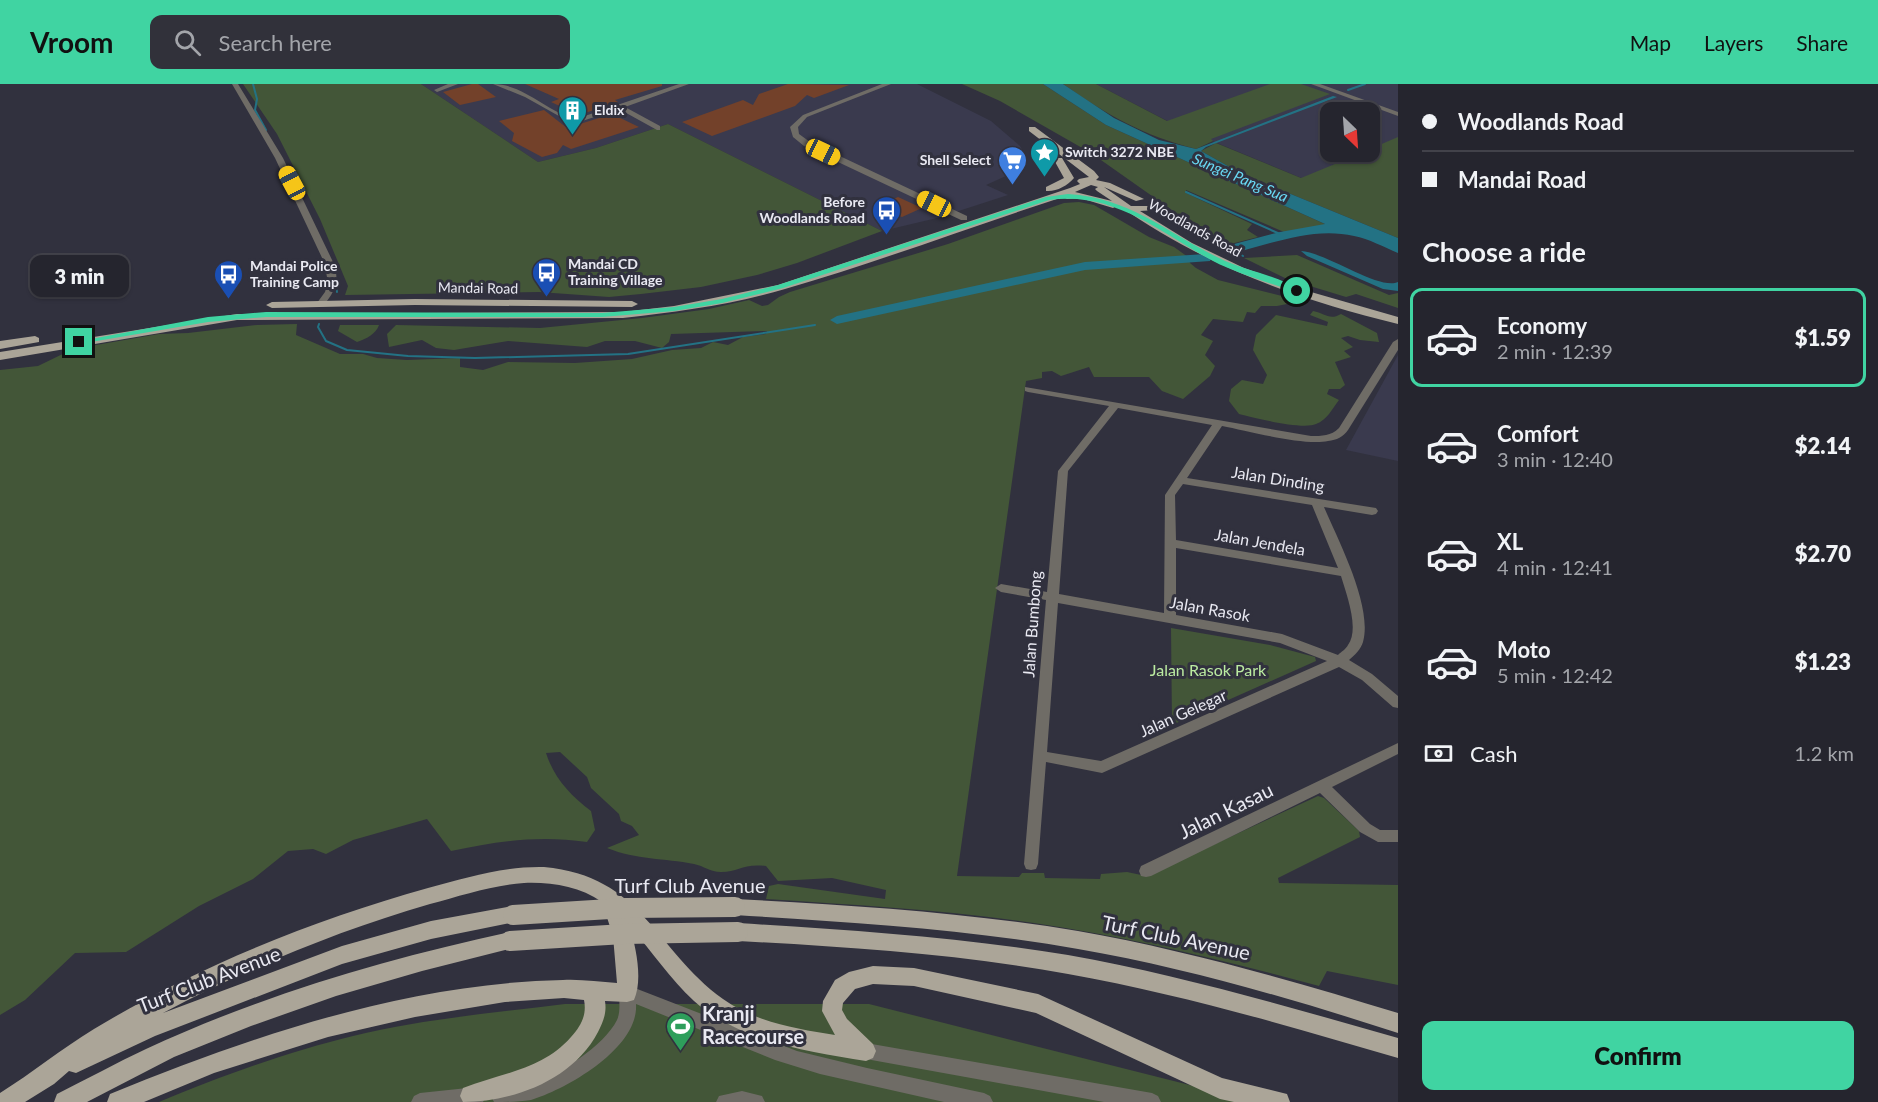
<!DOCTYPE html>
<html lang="en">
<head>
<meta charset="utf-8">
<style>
  body { margin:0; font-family:Lato,sans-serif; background:#31313a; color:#f1f3f6; height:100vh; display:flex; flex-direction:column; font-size:22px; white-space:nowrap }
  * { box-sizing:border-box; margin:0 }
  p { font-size:20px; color:#a3a5aa }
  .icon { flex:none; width:33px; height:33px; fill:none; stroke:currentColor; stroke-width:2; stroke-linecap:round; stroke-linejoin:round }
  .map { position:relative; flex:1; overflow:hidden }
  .details { display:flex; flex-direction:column; background:#25252e; width:480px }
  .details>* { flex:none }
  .banner { display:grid; align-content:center; height:132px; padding:0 24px; background:#25252e }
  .needle { width:39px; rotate:155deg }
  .buttons { position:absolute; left:1320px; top:18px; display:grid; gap:12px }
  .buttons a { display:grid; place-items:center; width:60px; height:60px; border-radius:12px; background:#25252e; box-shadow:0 2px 4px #0004,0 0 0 2px #42424a; font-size:30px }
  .end { position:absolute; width:27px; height:27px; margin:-14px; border:8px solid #40d4a2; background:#111; box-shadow:0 0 0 3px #111 }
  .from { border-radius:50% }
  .bubble { position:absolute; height:42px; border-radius:12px; background:#25252e; box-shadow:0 2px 4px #0004,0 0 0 2px #42424a; font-size:20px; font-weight:800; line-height:42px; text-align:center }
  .car { position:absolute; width:18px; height:36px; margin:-18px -9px; border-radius:8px; box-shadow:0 0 4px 2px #0007; background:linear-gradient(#f5c518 24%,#345 0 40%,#f5c518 0 76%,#345 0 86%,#f5c518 0) }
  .banner b { display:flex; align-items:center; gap:21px; height:57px; font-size:22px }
  .banner b+b { border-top:2px solid #42424a }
  .banner i { width:15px; height:15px; background:#f1f3f6 }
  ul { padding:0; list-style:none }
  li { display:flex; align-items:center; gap:18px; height:99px; margin:0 12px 9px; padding:0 12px; border:3px solid transparent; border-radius:12px }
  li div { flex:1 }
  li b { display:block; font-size:22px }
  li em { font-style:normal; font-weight:800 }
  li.current { border-color:#40d4a2 }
  li>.icon { width:54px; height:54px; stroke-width:1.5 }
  h2 { padding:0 24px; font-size:27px; line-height:72px }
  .pay { display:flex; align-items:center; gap:15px; height:66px; padding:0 24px; font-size:22px }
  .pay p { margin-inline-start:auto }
  .action { display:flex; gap:12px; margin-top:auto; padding:12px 24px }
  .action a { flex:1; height:69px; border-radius:12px; background:#40d4a2; color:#111; font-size:24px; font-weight:800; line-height:69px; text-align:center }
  header { display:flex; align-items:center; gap:36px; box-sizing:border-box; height:84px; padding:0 30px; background:#40d4a2; color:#111 }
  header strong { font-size:28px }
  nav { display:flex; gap:33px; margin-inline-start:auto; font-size:21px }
  .search { width:420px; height:54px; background:#31313a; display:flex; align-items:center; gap:15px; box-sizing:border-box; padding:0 21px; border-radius:12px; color:#a3a5aa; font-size:22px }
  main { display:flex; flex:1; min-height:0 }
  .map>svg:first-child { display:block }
</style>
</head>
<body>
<header>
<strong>Vroom</strong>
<div class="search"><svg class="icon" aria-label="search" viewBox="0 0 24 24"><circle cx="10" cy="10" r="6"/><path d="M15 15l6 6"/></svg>Search here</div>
<nav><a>Map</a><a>Layers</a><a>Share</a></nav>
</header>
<main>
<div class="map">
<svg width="1398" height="1018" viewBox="0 0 1398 1018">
  <rect width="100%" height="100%" fill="#31313e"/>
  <path fill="#3a3a4e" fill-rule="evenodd" d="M421 0H917L991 37 1020 62 1026 73V83L986 101 1008 111 937 134 882 147 668 40 596 64 538 78Z
    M1096 0H1398V134L1183 45ZM1330 28H1370V68H1330Z
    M1398 271V377L1346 366Z"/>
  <path fill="#435638" d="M243 0H421L538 78 596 64 668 40 882 147 797 179 757 191 701 203 641 210 609 213 539 208 345 211 348 202 320 135 277 50Z
    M962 0H1043L1106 41 1327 141 1284 148 1186 106V109L1252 140 1247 146 1258 153 1223 162 1091 69 1000 17Z
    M1063 0H1096L1167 37 1270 0H1301L1330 10 1211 55 1213 57 1196 65C1142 51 1109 32 1063 0Z
    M1398 53V154L1242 90 1201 67 1216 59 1301 94 1364 68H1370V65Z
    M1079 118 1094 121 1149 153 1174 163 1188 173 1190 179 1196 184 1218 196 1302 217 1277 222H1261L1255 229 1247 228 1243 238 1213 235 1201 251 1213 257 1205 271 1215 282 1210 292 1183 315 1162 307 1149 293H1094L1089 283 1061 292 1052 287 1042 288V294L1026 297 957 792 1019 793 1022 789H1044L1045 794 1100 795 1101 790 1127 788 1146 792 1318 712 1324 714 1359 747 1360 753 1278 794 1279 799 1398 801V901L1327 887 1319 902C1226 877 1130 853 1034 839 946 826 856 821 766 815L769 802 778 800 885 815 886 806 832 794 778 797 766 782C743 779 739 788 721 788 710 788 704 782 694 780 664 774 637 776 607 764L639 751 632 742 621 737 619 730 591 704 587 693 560 668 546 669C554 694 570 711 591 727L595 746 587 758C539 751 498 757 451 767L427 735 353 756 326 770 313 765 288 767 253 795 199 822 126 868 75 869 25 916 0 931V286L38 282 73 265 159 250 188 249 257 241 297 240 296 251 340 270H363L377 274 407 276 460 274V283L483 286 508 278 575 279 632 275 672 266 701 264 713 258 728 261 743 253 766 250 767 247 671 250 669 258 662 264 635 257H605L587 263 508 257 454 266 436 264 422 256 389 263 387 250 396 241 540 244 642 234 709 225 749 216 762 222 768 221 779 213 790 208 948 160 1064 119Z
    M1297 171 1389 211 1398 209V224L1356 210 1346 213 1287 195 1244 174Z
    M1313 227C1325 229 1329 237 1341 230L1377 249 1379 258 1360 256 1348 252 1341 254 1353 263 1344 267 1351 273 1335 278 1345 301 1340 305H1329L1327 310 1339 316C1332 325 1327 336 1316 340 1302 346 1255 334 1239 330L1229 317 1231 305 1242 296 1263 300 1267 291 1253 266 1256 251 1276 231 1327 242 1328 238 1310 231Z
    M340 241H379C376 250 366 255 357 258L338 247Z
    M1171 544 1270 561 1315 573 1316 577 1172 641Z
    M565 920H869L1257 1018H159C218 993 291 967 353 952 422 935 494 929 565 920Z"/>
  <path fill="#237284" d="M1043 0H1063L1114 34 1159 56 1196 65 1333 12 1337 13 1206 63 1201 67 1242 90 1398 154V169C1384 163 1369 155 1354 152 1312 142 1269 161 1229 170L1219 164 1280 148 1325 140 1106 41Z
    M1301 167C1325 168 1380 207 1398 198V207L1383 205 1307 172Z"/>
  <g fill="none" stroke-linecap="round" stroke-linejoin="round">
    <path stroke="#237284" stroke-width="2" d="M253 0 257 15 255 26 266 46
      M1348 6 1365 0
      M1186 108 1280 150
      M1235 167 1243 172
      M335 197 337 208
      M319 240 318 243 326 257 347 266 408 272 475 274 628 270 815 241"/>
    <path fill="#237284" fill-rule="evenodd" d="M1205 170 1210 171 1211 174 1210 177 1085 186 837 240 830 236 837 232 1085 178Z"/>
  </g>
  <path fill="#73412a" d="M472 0H478L496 13 460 21 443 8Z
    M525 0H662V2L615 16 618 18 579 31 551 18 559 15Z
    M788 0 849 1 814 14 807 11 795 22 712 52 682 38 743 16 753 21 759 10Z
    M544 26 567 44 612 30 639 43 571 65 563 61 557 69 542 73 512 57 514 49 499 37Z
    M898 113 922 124 902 133 892 129 887 132 872 125Z"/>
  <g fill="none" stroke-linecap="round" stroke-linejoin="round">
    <path fill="#6f6c66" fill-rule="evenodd" d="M232 0H238L283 74 333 178C340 196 336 206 324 221L321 222 317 219 325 208 328 198 324 178 275 74Z
      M448 0H458L437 8 434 6Z
      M493 0C524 0 547 28 576 35L679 0H689L625 23 660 42V46H657L619 25 576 39 566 36 525 13Z
      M882 0H891L807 33 798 43 799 50 810 58 967 132V136H961L804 62 793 53 790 43 803 31Z
      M1311 0H1320L1398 28V32Z
      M1398 255V266L1348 346C1343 353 1337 356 1328 357 1304 362 1248 347 1222 342L1187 394 1376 424 1378 427 1376 430 1372 431 1324 423C1338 456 1373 522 1363 558 1361 565 1355 571 1349 576L1372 590 1398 612V624L1393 623 1362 596 1339 583 1102 689 1046 678 1038 780 1036 785 1031 786 1026 785 1024 780 1046 516 1001 508 995 504 1001 500 1047 508 1058 387 1109 322 1028 308 1025 307V303L1311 352C1322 352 1331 352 1339 344L1393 258ZM1118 324 1212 341 1165 411 1164 529 1059 510 1068 387ZM1183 400 1312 421 1338 484 1176 456 1175 411ZM1176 464 1341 492C1346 509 1360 545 1348 561 1346 565 1341 568 1338 571L1282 550 1176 531ZM1058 519 1280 559 1327 577 1101 677 1047 668Z
      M1398 659V670L1332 703 1370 740 1380 746H1398V758H1378L1360 748 1320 709 1151 792 1146 793 1141 792 1139 787 1141 782Z
      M627 901 797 967 867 984 984 1009 990 1012 993 1018H944L820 990 775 976 636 920C639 964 567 1005 531 1016 519 1018 506 1018 494 1018L491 1012 494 1006C506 1001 519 1002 531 999 559 991 604 962 617 936 622 925 617 914 621 904Z
      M866 959 1152 1009 1158 1012 1161 1018H1104L866 975 860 973 858 967 860 961Z
      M477 1003 483 1006 486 1012 483 1018H411L414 1012 420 1009Z
      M742 1007 762 1012 765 1018H716L719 1012Z"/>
    <path fill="#aba598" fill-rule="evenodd" d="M1029 43H1035L1094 87 1099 93 1096 96 1110 99 1144 115 1136 117 1104 103 1131 122H1156V126L1140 127 1192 159 1244 184 1311 208 1398 233V240C1295 215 1206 182 1118 121L1113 124 1080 114 1067 115 1063 113C970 143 878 178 785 205 732 221 677 228 623 234L237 236 0 276V268L237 230 623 228 674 222 778 201 1070 104 1080 100 1077 97 1079 95 1089 93 1029 47ZM1091 101 1098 103 1095 105 1097 107 1112 117 1075 108Z
      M1056 74H1062L1074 94C1067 102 1056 108 1046 107V103L1064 94 1054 76Z
      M415 215 632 217 638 220 632 223 415 221 272 224 266 221 272 218Z
      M35 252 39 254V258L0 265V257Z
      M544 783C643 792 654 865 723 915 755 938 797 945 835 951L822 927 823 917 835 896 849 888 873 882 914 884 1038 910 1222 994 1287 1010 1290 1018H1234L1220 1015 1036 929 914 902 873 900 855 905 843 919 842 926 847 935 873 960 876 967 873 974 866 977C807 967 741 958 694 917 670 895 652 867 630 843 636 864 643 896 634 916L627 918 605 917C607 929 603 938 598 948 573 996 513 1018 463 1018L460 1012 463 1004C501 989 542 986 571 953 581 942 587 931 584 916L564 914 505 918 415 933 328 953 214 989 144 1018H107L110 1010C252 952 407 899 563 896 581 895 599 898 617 899L613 852 602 818C579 802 551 798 524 799 492 801 460 812 430 820 337 847 248 884 163 929L342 862 431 837 513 822 520 825 523 831 520 837 431 855 342 880 155 952 76 989 69 987 54 1000 25 1018H0V1009C32 989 61 965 94 945 197 883 313 836 428 804 466 794 504 782 544 783Z
      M735 815C850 821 964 828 1078 847 1186 866 1293 897 1398 929V949C1293 915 1187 884 1078 865 965 845 850 838 735 831L728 829 725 823 728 817Z
      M738 839C848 846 959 853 1068 871 1180 891 1289 923 1398 954V974C1289 942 1180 910 1068 890 959 870 848 863 738 857L731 854 728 848 731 842Z
      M510 848 517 851 520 857 517 863 422 887 336 912 251 942 174 973 87 1018H54L57 1010C87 995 116 979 146 965 262 911 386 875 510 848Z"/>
    <path stroke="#aba598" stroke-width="20" d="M513 831 626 824 735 823
      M510 857 624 850 738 848"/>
  </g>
  <path fill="#40d4a2" d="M1068 110C1131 114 1165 148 1219 174 1245 187 1278 191 1301 207L1295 208C1268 198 1238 190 1213 177 1159 148 1115 107 1049 116L783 204 722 219 674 227 602 233H266L208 238 79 260 75 258 208 233 266 228 602 229 674 223 722 215 778 201 1046 113Z"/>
  <defs>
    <symbol id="building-pin" viewBox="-11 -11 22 30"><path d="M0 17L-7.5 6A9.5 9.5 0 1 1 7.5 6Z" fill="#0f9aa8" stroke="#31313e"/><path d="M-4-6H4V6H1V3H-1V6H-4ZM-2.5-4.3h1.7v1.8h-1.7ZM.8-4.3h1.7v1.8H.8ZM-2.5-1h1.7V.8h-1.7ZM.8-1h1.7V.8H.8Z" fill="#fff"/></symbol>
    <symbol id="sight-pin" viewBox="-11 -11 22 30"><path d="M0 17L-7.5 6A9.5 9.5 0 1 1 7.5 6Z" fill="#0f9aa8" stroke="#31313e"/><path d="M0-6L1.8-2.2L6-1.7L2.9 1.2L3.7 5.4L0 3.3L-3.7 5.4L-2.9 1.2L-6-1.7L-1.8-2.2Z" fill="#fff"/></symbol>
    <symbol id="supermarket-pin" viewBox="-11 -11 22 30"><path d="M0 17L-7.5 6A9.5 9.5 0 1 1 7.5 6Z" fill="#3f7fe0" stroke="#31313e"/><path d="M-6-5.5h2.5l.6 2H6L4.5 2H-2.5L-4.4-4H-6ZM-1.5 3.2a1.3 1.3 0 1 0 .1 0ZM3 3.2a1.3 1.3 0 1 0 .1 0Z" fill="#fff"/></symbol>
    <symbol id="bus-pin" viewBox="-11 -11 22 30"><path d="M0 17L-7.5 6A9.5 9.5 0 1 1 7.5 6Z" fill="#1a4fb4" stroke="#31313e"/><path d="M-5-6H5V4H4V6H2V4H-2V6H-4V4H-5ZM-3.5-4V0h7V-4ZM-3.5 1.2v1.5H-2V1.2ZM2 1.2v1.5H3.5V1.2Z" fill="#fff"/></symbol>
    <symbol id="stadium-pin" viewBox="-11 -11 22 30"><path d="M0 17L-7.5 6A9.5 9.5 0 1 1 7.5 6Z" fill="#2e9e5b" stroke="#31313e"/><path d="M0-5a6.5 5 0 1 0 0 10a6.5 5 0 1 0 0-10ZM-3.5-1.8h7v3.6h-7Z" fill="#fff"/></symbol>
  </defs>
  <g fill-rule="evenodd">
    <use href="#building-pin" x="556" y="10" width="33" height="45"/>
    <use href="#sight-pin" x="1028" y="52" width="33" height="45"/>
    <use href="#supermarket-pin" x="996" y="60" width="33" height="45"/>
    <use href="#bus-pin" x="870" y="110" width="33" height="45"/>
    <use href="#bus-pin" x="530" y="172" width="33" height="45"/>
    <use href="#bus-pin" x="212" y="174" width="33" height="45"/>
    <use href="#stadium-pin" x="664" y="926" width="33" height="45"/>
  </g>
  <g text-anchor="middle" stroke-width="6" stroke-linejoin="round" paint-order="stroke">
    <g font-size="14" font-weight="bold" fill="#e9e9f2" stroke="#31313e" text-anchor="start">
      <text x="594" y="31">Eldix</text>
      <text x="1065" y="73">Switch 3272 NBE</text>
      <text x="991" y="81" text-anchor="end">Shell Select</text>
      <text x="865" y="123" text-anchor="end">Before<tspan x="865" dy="16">Woodlands Road</tspan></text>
      <text x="568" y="185">Mandai CD<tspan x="568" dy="16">Training Village</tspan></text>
      <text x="250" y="187">Mandai Police<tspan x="250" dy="16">Training Camp</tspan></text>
    </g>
    <g font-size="14" fill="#e9e9f2" stroke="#31313e">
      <text transform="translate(1195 144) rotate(29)" y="5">Woodlands Road</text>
      <text transform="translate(478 204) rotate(1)" y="5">Mandai Road</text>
    </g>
    <g font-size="15" font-style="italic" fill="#69d9f4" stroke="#31313e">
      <text transform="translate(1240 94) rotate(23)" y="5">Sungei Pang Sua</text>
    </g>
    <g font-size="16" fill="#e9e9f2" stroke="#31313e">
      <text transform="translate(1278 395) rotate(9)" y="6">Jalan Dinding</text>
      <text transform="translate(1260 458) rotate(10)" y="6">Jalan Jendela</text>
      <text transform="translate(1210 525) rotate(10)" y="6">Jalan Rasok</text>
      <text transform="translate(1032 540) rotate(-86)" y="6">Jalan Bumbong</text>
      <text transform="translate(1183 629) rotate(-24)" y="6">Jalan Gelegar</text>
    </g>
    <g font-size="16" fill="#bbeba1" stroke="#31313e">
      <text x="1208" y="592">Jalan Rasok Park</text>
    </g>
    <g font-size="20" fill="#e9e9f2" stroke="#31313e">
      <text transform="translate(1226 727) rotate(-26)" y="7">Jalan Kasau</text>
      <text x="690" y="809">Turf Club Avenue</text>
      <text transform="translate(1176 854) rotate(12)" y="7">Turf Club Avenue</text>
      <text transform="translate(209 896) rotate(-21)" y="7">Turf Club Avenue</text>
    </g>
    <g font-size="20" font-weight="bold" fill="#e9e9f2" stroke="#31313e" text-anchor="start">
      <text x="702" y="937">Kranji<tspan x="702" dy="23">Racecourse</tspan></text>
    </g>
  </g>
</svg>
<div class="buttons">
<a><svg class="needle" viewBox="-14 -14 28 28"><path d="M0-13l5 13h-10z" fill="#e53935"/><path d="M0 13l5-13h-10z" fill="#a3a5aa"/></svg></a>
</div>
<i class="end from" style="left:1297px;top:207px"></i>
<i class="end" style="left:79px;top:258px"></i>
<div class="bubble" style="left:30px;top:171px;width:99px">3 min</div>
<i class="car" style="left:823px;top:68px;rotate:115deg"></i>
<i class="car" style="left:292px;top:99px;rotate:332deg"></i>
<i class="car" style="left:934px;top:120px;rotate:296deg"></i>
</div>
<section class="details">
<div class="banner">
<b><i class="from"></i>Woodlands Road</b>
<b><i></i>Mandai Road</b>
</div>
<h2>Choose a ride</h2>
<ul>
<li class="current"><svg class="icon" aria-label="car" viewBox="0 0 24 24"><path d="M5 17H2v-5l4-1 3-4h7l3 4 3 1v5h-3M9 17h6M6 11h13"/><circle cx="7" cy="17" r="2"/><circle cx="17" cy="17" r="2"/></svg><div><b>Economy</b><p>2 min · 12:39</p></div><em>$1.59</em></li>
<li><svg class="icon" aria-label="car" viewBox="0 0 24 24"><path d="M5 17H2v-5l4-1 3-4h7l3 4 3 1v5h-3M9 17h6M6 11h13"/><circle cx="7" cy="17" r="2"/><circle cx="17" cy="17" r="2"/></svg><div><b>Comfort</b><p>3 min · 12:40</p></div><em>$2.14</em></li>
<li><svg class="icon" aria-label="car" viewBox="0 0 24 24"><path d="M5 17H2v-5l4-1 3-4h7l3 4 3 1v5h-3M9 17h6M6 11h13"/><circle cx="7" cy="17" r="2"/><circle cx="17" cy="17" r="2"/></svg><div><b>XL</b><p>4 min · 12:41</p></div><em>$2.70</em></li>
<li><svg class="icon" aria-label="car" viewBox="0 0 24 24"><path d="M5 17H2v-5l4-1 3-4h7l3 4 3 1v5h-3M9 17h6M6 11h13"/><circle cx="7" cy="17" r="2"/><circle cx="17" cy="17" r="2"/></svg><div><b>Moto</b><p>5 min · 12:42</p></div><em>$1.23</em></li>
</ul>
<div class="pay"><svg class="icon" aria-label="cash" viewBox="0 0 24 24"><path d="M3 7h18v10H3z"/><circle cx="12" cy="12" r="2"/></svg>Cash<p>1.2 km</p></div>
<div class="action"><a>Confirm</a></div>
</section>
</main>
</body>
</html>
